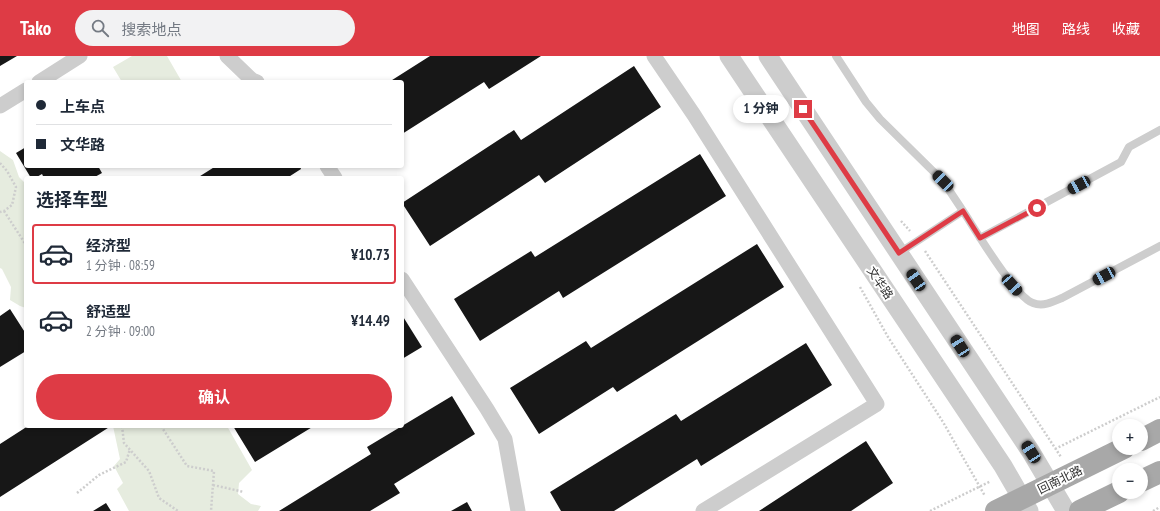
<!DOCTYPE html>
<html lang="zh">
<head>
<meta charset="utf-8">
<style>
  body { margin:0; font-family:"PT Sans Narrow","Noto Sans SC",sans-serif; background:#f2f2f3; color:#1f2937; height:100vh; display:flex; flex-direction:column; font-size:15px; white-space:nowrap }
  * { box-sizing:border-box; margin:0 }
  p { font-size:13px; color:#747a83 }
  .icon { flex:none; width:22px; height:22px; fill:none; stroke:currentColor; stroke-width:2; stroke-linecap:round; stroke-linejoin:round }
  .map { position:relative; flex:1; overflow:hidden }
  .panel { position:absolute; left:24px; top:120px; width:380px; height:252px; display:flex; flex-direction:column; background:#fff; border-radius:4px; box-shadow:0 2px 6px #0003 }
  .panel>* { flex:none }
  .banner { position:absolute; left:24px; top:24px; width:380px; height:88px; border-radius:4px; box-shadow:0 2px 6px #0003; display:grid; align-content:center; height:88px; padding:0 12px; background:#fff }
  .controls { position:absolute; left:1112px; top:363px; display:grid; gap:8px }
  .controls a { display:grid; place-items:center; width:36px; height:36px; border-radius:50%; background:#fff; box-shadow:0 2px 6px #0003; font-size:20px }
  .end { position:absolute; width:18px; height:18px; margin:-9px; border:5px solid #de3b45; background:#fff; box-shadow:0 0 0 2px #fff }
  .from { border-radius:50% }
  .bubble { position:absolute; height:28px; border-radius:14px; background:#fff; box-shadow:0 2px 6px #0003; font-size:13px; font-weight:700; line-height:28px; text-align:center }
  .car { position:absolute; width:12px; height:24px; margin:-12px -6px; border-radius:5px; box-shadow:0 0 3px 1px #0007; background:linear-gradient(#222 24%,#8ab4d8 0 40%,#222 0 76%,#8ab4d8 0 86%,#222 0) }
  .banner b { display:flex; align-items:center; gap:14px; height:38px; font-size:15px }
  .banner b+b { border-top:1px solid #e0e1e3 }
  .banner i { width:10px; height:10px; background:#1f2937 }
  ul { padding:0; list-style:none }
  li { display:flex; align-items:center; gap:12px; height:60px; margin:0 8px 6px; padding:0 4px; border:2px solid transparent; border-radius:4px }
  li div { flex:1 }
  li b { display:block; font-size:15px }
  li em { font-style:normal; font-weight:700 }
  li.selected { border-color:#de3b45 }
  li>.icon { width:36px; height:36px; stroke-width:1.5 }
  h2 { padding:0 12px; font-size:18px; line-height:48px }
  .primary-button { display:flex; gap:8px; margin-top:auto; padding:8px 12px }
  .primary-button a { flex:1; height:46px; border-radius:24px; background:#de3b45; color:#fff; font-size:16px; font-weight:700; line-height:46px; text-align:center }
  header { display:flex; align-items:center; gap:24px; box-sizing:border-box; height:56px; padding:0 20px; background:#de3b45; color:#fff }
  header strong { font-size:19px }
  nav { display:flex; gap:22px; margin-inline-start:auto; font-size:14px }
  .search { width:280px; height:36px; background:#f2f2f3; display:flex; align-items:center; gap:10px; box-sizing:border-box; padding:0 14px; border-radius:22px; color:#747a83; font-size:15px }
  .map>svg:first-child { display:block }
</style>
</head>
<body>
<header>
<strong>Tako</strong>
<div class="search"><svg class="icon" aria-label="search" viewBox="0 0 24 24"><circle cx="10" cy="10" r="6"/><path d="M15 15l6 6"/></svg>搜索地点</div>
<nav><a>地图</a><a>路线</a><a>收藏</a></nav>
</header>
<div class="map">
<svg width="1160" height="455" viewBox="0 0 1160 455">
  <rect width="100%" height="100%" fill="#fff"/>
  <path fill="#e6ecdf" d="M132 0H167L182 26H122L113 11Z
    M0 95 13 104 19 121 26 128V252L20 250 10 244 11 231 2 213 0 212Z
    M113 370H227L252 414 239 427 238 438 251 448 261 450 258 455H129L117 433 123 427 114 410 120 403Z"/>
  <path fill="#171717" d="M0 0H17L0 10Z
    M430 0H541L489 33 484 26 402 78V26H389Z
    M634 10 661 51 545 127 539 119 430 190 402 147 514 74 521 84Z
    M26 91V110H98L102 117 93 122H44L42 118 35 122H31L16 97Z
    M700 98 726 140 563 242 559 235 480 285 454 243 531 195 535 201Z
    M216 110H300L301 113 287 122H197Z
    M757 188 784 231 617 336 613 331 539 378 510 332 586 285 591 292Z
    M10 253 26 278V295L0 311V260Z
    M402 259 422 291 402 303Z
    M806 287 832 329 701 410 697 403 614 455H561L550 436 676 358 681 365Z
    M452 340 475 378 394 428 400 437 370 455H279L371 398 367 391Z
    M28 370H111L0 441V388Z
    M233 370H314L255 406Z
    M866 385 893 427 851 455H759Z
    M467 446 472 455H451Z
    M106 447 111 455H93Z"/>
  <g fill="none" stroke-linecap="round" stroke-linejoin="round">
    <path stroke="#cdcdcd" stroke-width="2.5" stroke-dasharray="2 2" stroke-linecap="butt" d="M0 107 7 115 16 131 12 149 4 155 0 156
      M4 155 26 189
      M901 165 910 175
      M925 195 1061 401
      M860 231 888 281 943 366 985 440
      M122 370 124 387 149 415 159 442 178 455
      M161 370 187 410 214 415 211 455
      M1055 393 1160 341
      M213 429 244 436
      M77 437 99 419 126 406 130 393
      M930 455 991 425
      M1153 455 1160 451"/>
    <path stroke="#cdcdcd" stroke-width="8" d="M836 0 866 46 880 63 943 125 963 155
      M980 182 1121 106 1129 91 1160 74
      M899 197 963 155C975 173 1015 241 1033 247 1043 251 1053 246 1062 242L1160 190"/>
    <path stroke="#cdcdcd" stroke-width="15" d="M227 0 252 24 257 26
      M654 0 694 59 877 348 703 455
      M39 26 80 0
      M0 50 26 34
      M327 110 335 122
      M402 223 487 353 505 383 518 455"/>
    <path stroke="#cdcdcd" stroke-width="19" d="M729 0 1003 410 1029 455
      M768 0 1031 396 1066 455"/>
    <path stroke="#a8a8a8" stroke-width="22" d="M1141 384 1160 374
      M1141 425 1160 416
      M996 455 1124 392
      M1080 455 1119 436"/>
  </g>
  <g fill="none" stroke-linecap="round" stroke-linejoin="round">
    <path stroke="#de3b45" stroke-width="5" d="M803 53 899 197 963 155 980 182 1037 152"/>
  </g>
  <g text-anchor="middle" stroke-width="4" stroke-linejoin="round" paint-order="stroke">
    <g font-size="12" fill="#303030" stroke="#fff">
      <text transform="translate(880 227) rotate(56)" y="4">文华路</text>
      <text transform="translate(1060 424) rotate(-26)" y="4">回南北路</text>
    </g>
  </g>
</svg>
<div class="controls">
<a>+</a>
<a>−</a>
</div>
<i class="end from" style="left:1037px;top:152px"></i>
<i class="end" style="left:803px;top:53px"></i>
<div class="bubble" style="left:733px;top:39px;width:56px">1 分钟</div>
<i class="car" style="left:943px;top:125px;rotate:315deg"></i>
<i class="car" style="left:1079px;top:129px;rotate:242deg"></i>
<i class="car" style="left:1104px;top:220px;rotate:242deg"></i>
<i class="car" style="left:916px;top:224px;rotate:326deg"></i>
<i class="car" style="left:1012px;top:229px;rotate:138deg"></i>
<i class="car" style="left:960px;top:290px;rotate:327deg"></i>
<i class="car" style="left:1031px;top:396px;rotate:327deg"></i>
<div class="banner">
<b><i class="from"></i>上车点</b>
<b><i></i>文华路</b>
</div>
<section class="panel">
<h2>选择车型</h2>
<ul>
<li class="selected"><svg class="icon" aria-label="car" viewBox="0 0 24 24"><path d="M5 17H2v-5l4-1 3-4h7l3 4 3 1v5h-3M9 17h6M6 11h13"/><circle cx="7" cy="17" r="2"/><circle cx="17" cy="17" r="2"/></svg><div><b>经济型</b><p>1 分钟 · 08:59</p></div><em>¥10.73</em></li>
<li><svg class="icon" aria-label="car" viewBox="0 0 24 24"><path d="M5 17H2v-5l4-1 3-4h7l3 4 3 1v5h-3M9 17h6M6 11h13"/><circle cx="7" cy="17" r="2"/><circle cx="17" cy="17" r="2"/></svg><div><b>舒适型</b><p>2 分钟 · 09:00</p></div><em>¥14.49</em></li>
</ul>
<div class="primary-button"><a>确认</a></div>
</section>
</div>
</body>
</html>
